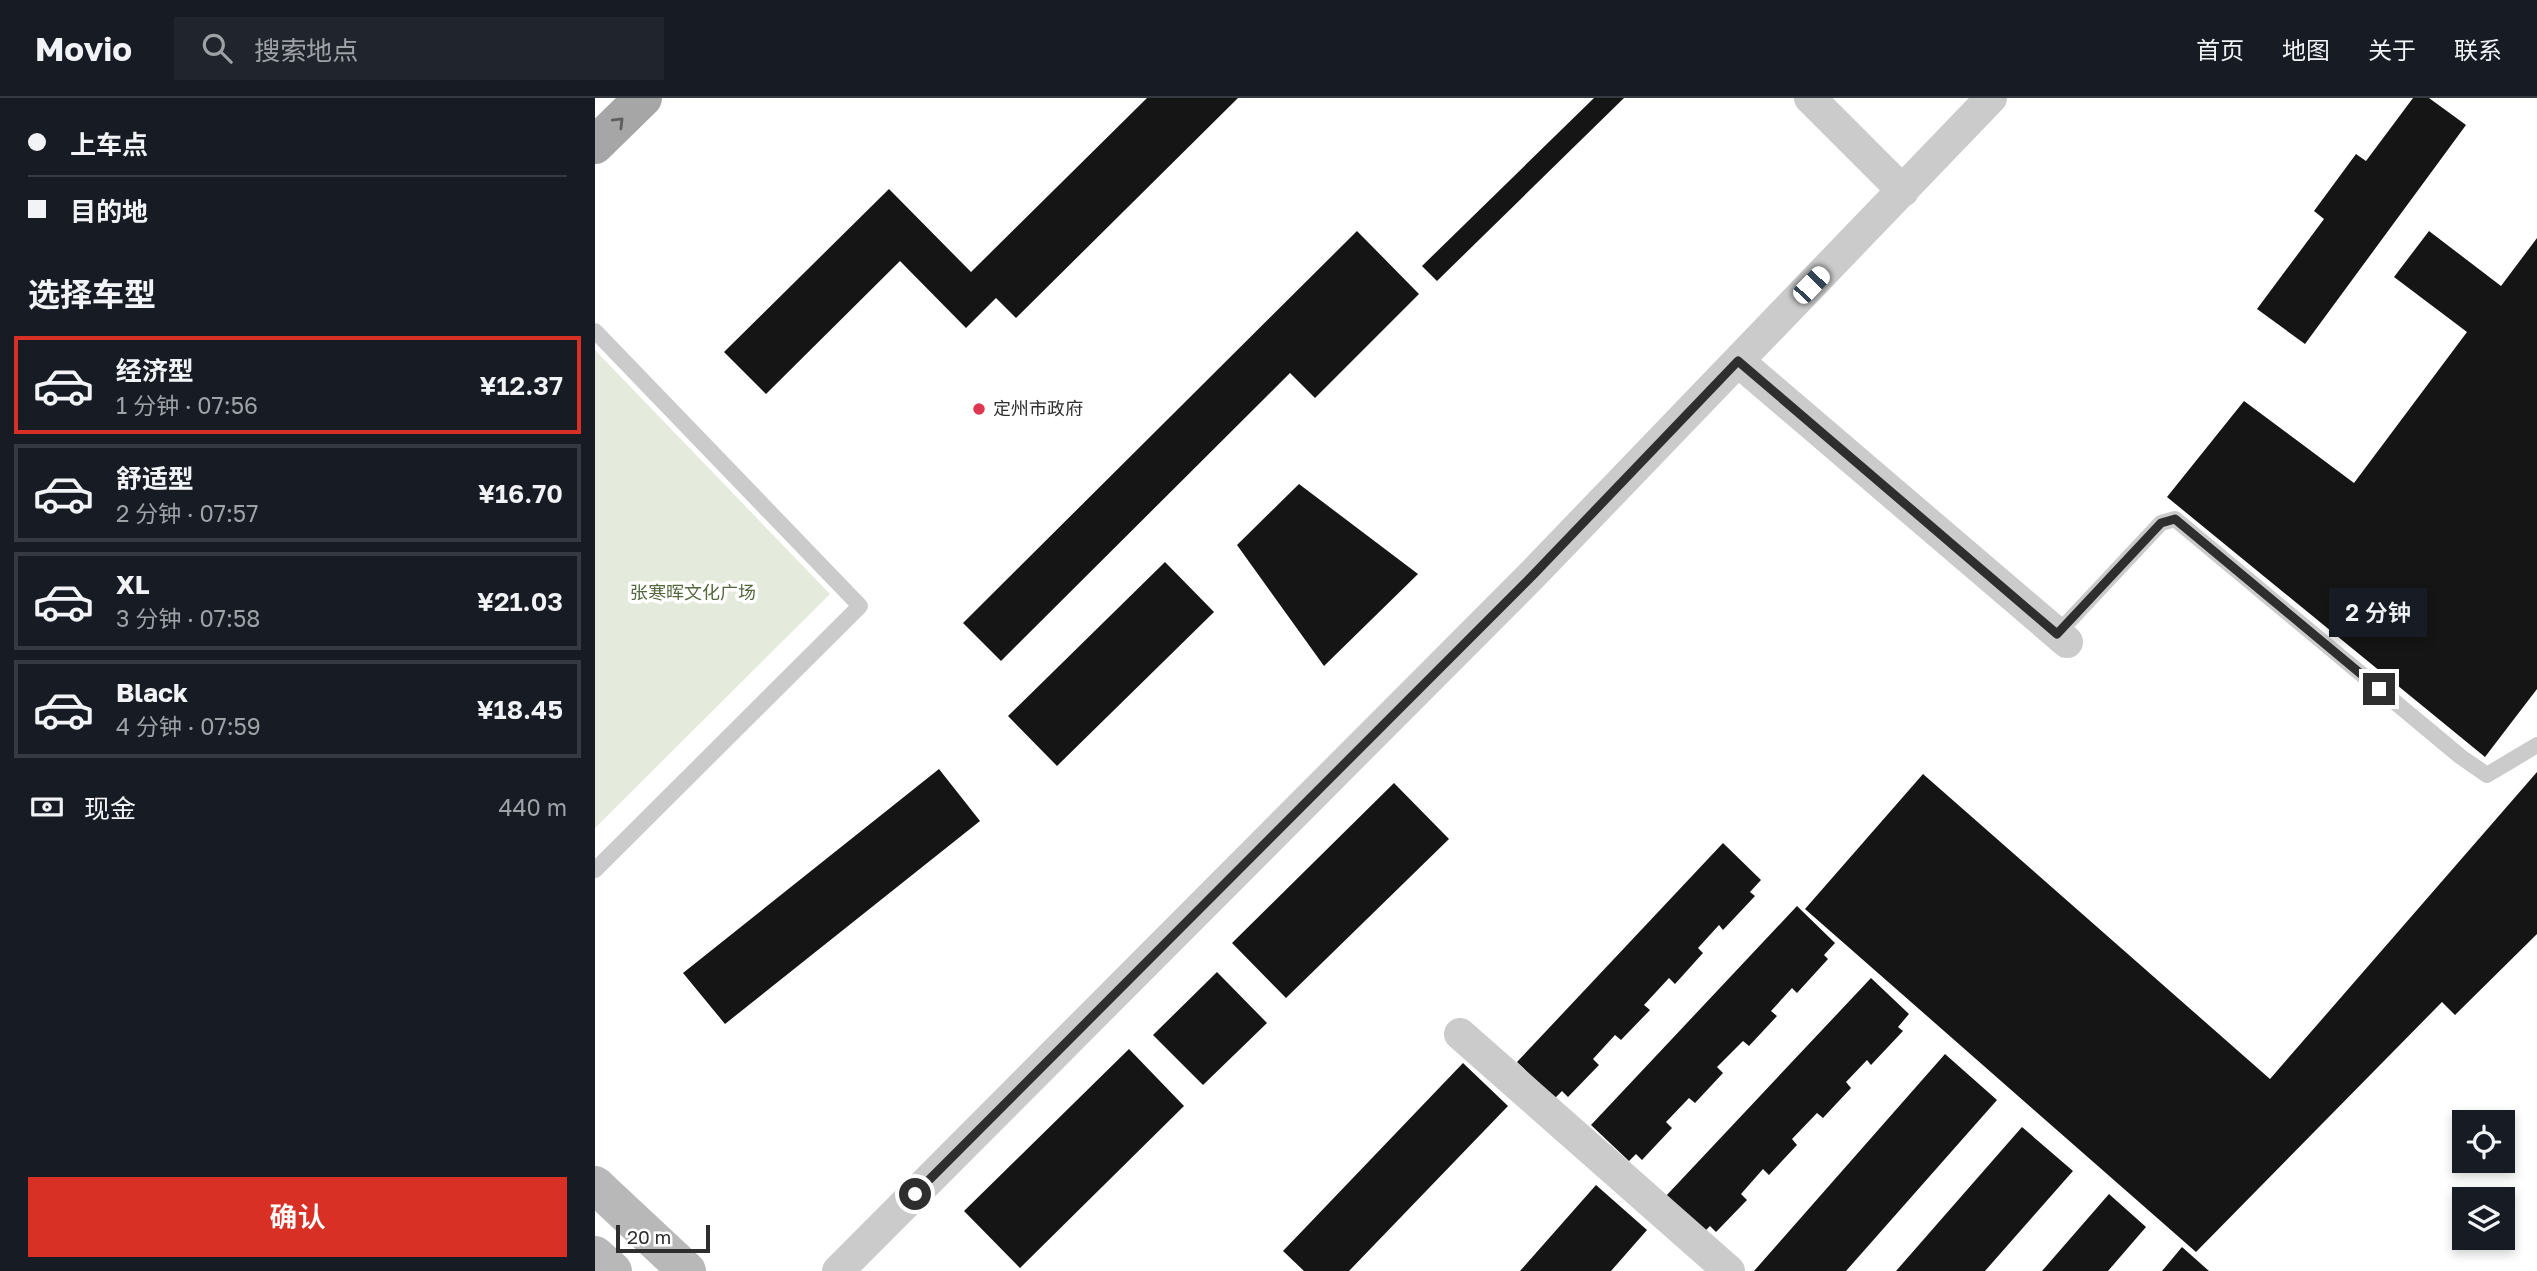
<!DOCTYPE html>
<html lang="zh">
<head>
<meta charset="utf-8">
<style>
  body { margin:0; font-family:"Golos Text","Noto Sans SC",sans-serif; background:#20242c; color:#f1f3f6; height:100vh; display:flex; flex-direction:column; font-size:26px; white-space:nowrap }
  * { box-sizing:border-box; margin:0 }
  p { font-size:23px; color:#9ea1a6 }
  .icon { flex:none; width:38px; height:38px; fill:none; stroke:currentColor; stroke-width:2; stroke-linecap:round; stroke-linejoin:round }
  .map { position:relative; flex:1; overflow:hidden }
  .details { display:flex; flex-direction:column; background:#171b24; width:595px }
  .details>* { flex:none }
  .hud { display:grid; align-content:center; height:154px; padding:0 28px; background:#171b24 }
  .fabs { position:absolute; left:1857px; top:1012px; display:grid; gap:14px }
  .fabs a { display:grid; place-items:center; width:63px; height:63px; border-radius:0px; background:#171b24; box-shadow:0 4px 10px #0003; font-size:35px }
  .scale { position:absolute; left:21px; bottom:18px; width:94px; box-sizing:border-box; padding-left:7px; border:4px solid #2e2e2e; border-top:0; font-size:19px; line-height:24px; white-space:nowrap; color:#2e2e2e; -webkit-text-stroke:5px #fff; paint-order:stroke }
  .end { position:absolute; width:32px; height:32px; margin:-16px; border:9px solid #2e2e2e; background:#fff; box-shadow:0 0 0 4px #fff }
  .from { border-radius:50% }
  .bubble { position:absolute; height:49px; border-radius:0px; background:#171b24; box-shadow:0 4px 10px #0003; font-size:23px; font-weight:600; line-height:49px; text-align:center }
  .car { position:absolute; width:21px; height:42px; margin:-21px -10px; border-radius:9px; box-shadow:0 0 5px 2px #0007; background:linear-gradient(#fff 24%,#345 0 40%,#fff 0 76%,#345 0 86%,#fff 0) }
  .hud b { display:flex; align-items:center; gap:24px; height:66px; font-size:26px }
  .hud b+b { border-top:2px solid #363941 }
  .hud i { width:18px; height:18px; background:#f1f3f6 }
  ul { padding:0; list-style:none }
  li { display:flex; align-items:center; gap:21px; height:98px; margin:0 14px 10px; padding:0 14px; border:4px solid #363941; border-radius:0px }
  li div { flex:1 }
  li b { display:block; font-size:26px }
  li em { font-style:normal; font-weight:600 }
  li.on { border-color:#d93025 }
  li>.icon { width:63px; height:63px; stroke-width:1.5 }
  h2 { padding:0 28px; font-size:32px; line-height:84px }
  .pay { display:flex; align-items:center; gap:18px; height:77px; padding:0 28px; font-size:26px }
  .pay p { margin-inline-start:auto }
  .primary-button { display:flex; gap:14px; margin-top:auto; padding:14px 28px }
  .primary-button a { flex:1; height:80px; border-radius:0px; background:#d93025; color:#fff; font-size:28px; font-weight:600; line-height:80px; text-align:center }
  header { display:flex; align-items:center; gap:42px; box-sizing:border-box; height:98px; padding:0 35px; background:#171b24; border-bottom:2px solid #363941 }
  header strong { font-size:33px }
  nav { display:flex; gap:38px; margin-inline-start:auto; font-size:24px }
  .search { width:490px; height:63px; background:#20242c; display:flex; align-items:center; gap:18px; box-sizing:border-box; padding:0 24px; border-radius:0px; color:#9ea1a6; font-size:26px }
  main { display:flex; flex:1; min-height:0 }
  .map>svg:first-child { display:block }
</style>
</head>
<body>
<header>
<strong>Movio</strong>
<div class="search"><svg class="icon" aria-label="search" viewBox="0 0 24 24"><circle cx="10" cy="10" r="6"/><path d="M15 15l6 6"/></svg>搜索地点</div>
<nav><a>首页</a><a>地图</a><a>关于</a><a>联系</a></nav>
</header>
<main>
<section class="details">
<div class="hud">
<b><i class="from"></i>上车点</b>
<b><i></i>目的地</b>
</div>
<h2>选择车型</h2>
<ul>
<li class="on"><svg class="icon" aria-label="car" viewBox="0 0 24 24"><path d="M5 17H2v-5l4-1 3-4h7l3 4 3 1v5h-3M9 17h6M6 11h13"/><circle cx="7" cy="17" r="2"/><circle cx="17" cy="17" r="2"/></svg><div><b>经济型</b><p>1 分钟 · 07:56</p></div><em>¥12.37</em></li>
<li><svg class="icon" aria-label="car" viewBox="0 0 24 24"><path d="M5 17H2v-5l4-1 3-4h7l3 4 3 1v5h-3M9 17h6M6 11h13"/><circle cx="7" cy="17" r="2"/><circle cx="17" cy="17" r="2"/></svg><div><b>舒适型</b><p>2 分钟 · 07:57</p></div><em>¥16.70</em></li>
<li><svg class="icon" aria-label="car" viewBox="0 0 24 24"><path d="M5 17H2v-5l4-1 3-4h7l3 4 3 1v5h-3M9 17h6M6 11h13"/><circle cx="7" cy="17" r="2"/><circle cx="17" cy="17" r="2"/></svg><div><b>XL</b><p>3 分钟 · 07:58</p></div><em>¥21.03</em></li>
<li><svg class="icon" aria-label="car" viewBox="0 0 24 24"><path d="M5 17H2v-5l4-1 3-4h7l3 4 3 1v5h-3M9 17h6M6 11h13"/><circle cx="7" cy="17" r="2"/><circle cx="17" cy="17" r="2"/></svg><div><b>Black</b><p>4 分钟 · 07:59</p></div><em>¥18.45</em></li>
</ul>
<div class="pay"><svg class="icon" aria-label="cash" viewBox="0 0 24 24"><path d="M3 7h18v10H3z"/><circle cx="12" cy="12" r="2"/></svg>现金<p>440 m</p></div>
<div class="primary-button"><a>确认</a></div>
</section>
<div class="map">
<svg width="1942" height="1173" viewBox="0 0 1942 1173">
  <rect width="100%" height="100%" fill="#fff"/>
  <path fill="#e5ebdc" d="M0 252 235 496 0 730Z"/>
  <path fill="#151515" d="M552 0H643L421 220 401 200 371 230 305 163 171 296 129 254 294 91 376 174Z
    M999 0H1029L842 183 827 168Z
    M1818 0H1834L1871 27 1710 246 1662 211 1729 121 1719 113 1761 56 1771 63Z
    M762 133 824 196 720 300 695 275 406 563 368 525Z
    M1834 133 1906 188 1942 140V591L1890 659 1572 399 1649 303 1759 385 1872 234 1799 179Z
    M704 386 823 476 729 568 642 447Z
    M570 464 619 514 462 668 413 618Z
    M344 671 385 723 130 926 88 875Z
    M1942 674V836L1860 917 1847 904 1601 1154 1210 811 1328 676 1675 981Z
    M799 685 854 741 691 900 637 845Z
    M1128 745 1166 782 1155 794 1160 798 1128 832 1124 827 1103 850 1108 855 1080 886 1074 880 1049 907 1055 912 1026 942 1020 937 998 961 1004 967 973 999 967 993 960 1000 922 964Z
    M1202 808 1240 845 1229 857 1233 861 1202 895 1197 890 1176 913 1182 918 1154 948 1148 943 1122 969 1128 975 1100 1005 1094 1000 1071 1024 1077 1030 1047 1062 1041 1056 1034 1063 996 1027Z
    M622 874 672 925 608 987 558 937Z
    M1276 880 1314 916 1303 929 1308 933 1276 967 1272 962 1251 984 1256 990 1228 1020 1222 1015 1197 1041 1202 1047 1174 1077 1168 1071 1146 1096 1152 1102 1121 1134 1115 1128 1108 1135 1070 1099Z
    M534 951 589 1008 425 1170 369 1113Z
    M1350 956 1402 1002 1251 1173H1159Z
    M868 965 913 1008 754 1173H709L688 1153Z
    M1427 1029 1478 1073 1390 1173H1301Z
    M1001 1087 1052 1132 1016 1173H925Z
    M1514 1096 1551 1129 1513 1173H1447Z
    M1587 1149 1614 1173H1567Z"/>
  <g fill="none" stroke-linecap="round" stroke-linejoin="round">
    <path stroke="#cbcbcb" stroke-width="16" d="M0 233 265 508 0 772
      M1462 536 1566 425 1580 421 1866 659 1892 677 1942 647"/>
    <path stroke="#cbcbcb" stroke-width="32" d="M1215 0 1308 93
      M1143 263 1472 544
      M865 936 1134 1173
      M243 1173 938 476 1396 0"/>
    <path stroke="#b8b8b8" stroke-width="38" d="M0 1087 92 1173
      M0 1157 18 1173"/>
    <path stroke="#a6a6a6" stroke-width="38" d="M0 47 48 0"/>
  </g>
  <defs><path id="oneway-chevron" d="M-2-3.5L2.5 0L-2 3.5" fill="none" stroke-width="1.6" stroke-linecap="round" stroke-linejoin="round" transform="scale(1.75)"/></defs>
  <use stroke="#5e5e5e" href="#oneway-chevron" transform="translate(24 24) rotate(-45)"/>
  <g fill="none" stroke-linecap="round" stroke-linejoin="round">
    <path stroke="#2e2e2e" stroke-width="9" d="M320 1096 939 476 1143 263 1462 536 1566 425 1580 421 1784 591"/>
  </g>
  <circle fill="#df3651" stroke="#fff" stroke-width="2.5" cx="384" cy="311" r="7"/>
  <g text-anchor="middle" stroke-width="7" stroke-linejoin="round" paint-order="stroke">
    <g font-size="18" fill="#2e2e2e" stroke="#fff" text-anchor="start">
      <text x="398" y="317">定州市政府</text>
    </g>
    <g font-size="18" fill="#55683d" stroke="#fff">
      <text x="98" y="501">张寒晖文化广场</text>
    </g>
  </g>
</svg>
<div class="fabs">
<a><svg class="icon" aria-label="locate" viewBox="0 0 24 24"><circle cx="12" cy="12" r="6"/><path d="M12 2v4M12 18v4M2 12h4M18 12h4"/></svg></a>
<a><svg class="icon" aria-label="layers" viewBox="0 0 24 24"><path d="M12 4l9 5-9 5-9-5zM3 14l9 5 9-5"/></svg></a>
</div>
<div class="scale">20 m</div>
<i class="end from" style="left:320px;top:1096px"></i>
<i class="end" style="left:1784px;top:591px"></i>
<div class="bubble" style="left:1734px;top:490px;width:98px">2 分钟</div>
<i class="car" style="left:1216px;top:187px;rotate:44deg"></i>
</div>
</main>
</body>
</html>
